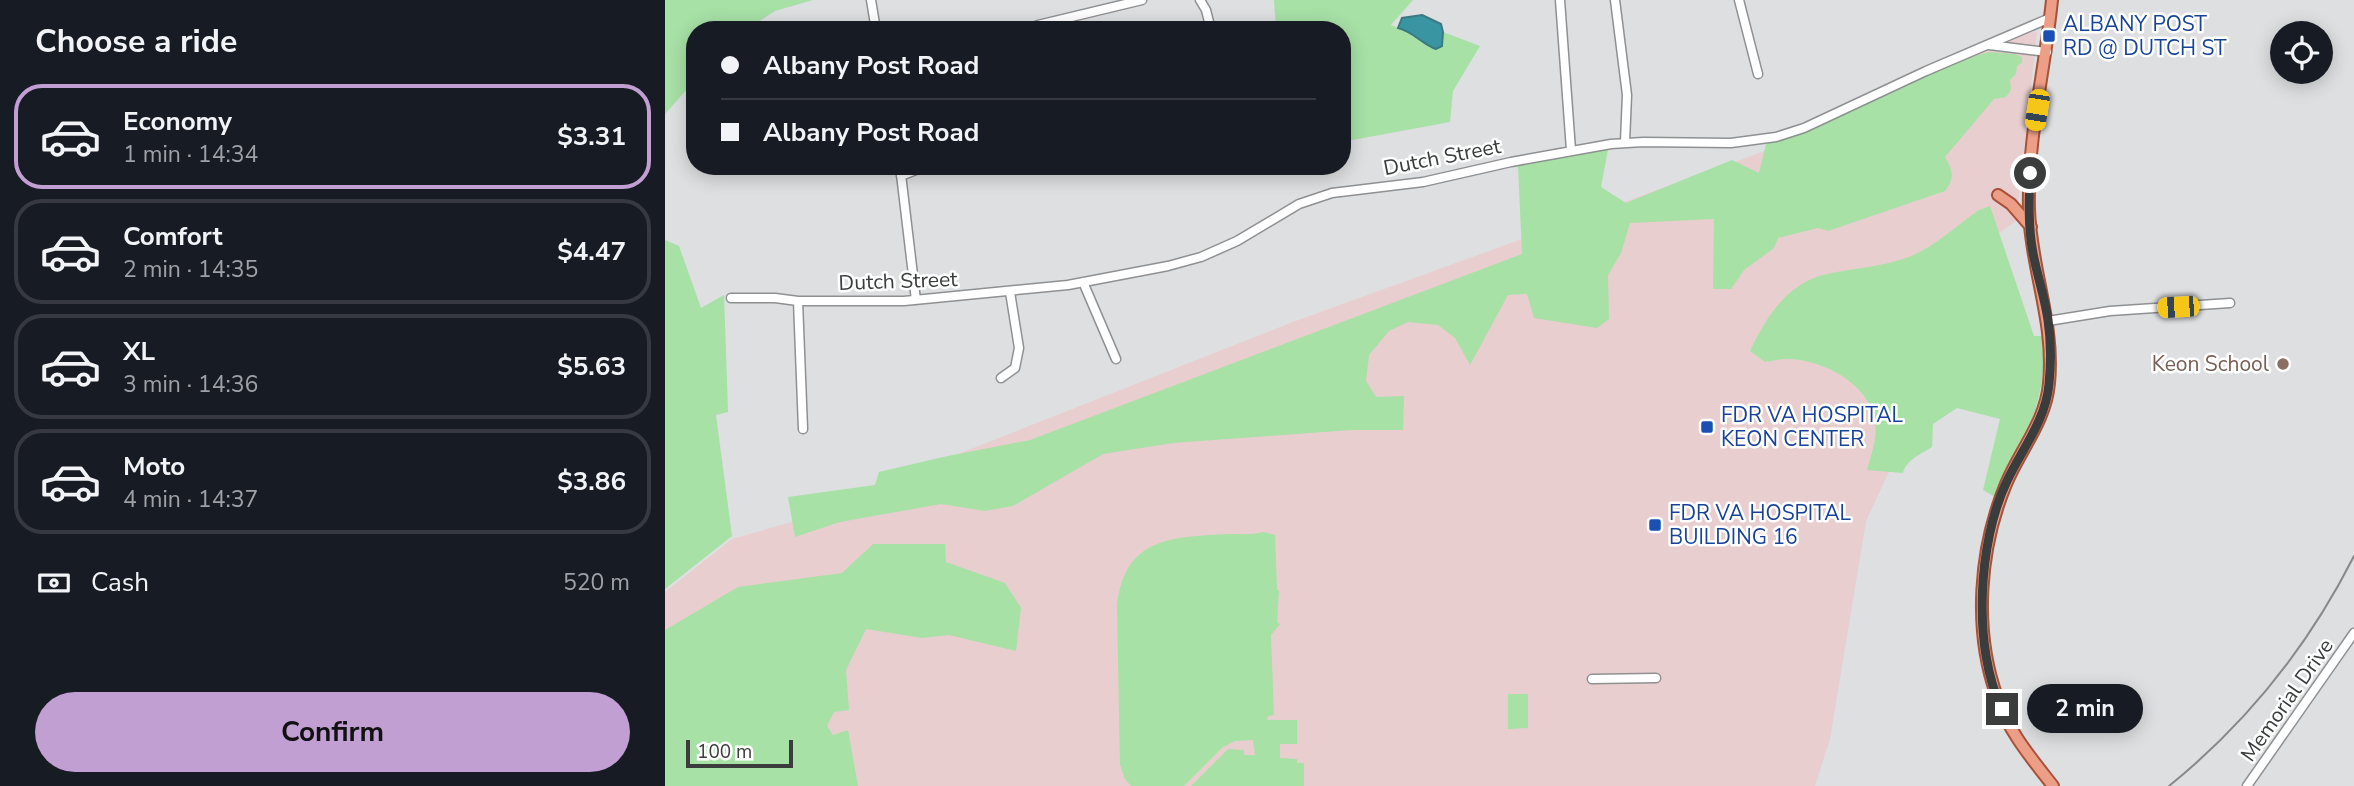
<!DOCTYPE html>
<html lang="en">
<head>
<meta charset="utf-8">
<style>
  body { margin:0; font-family:"Nunito Sans",sans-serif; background:#20242c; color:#f1f3f6; height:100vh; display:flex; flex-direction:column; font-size:26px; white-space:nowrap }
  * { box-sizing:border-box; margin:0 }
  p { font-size:23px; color:#9ea1a6 }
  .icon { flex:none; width:38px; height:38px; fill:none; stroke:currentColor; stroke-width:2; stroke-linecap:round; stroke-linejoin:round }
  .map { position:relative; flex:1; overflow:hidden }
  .drawer { display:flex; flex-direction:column; background:#171b24; width:665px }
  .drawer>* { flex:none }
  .banner { position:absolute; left:21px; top:21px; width:665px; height:154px; border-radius:28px; box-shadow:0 4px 18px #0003; display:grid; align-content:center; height:154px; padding:0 35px; background:#171b24 }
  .buttons { position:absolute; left:1605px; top:21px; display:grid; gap:14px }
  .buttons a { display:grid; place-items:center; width:63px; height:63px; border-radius:50%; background:#171b24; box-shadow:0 4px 18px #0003; font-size:35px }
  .scale { position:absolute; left:21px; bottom:18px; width:107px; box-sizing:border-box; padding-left:7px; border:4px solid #3b3c3c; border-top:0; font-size:19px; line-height:24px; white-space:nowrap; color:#3b3c3c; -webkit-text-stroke:5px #fff; paint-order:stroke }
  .end { position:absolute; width:32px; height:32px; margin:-16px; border:9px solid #3b3c3c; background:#fff; box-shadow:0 0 0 4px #fff }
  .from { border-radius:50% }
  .bubble { position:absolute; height:49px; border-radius:24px; background:#171b24; box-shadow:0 4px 18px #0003; font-size:23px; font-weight:700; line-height:49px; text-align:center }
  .car { position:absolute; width:21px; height:42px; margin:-21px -10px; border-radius:9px; box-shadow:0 0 5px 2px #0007; background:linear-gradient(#f5c518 24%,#345 0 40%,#f5c518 0 76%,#345 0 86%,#f5c518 0) }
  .banner b { display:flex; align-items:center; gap:24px; height:66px; font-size:26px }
  .banner b+b { border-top:2px solid #363941 }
  .banner i { width:18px; height:18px; background:#f1f3f6 }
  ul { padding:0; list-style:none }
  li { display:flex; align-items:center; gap:21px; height:105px; margin:0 14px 10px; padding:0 21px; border:4px solid #363941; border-radius:28px }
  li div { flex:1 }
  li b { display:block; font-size:26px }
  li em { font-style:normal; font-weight:700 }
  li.selected { border-color:#c29fd3 }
  li>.icon { width:63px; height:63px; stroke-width:1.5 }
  h2 { padding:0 35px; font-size:32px; line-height:84px }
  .pay { display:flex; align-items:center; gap:18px; height:77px; padding:0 35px; font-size:26px }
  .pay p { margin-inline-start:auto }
  .button { display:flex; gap:14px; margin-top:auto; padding:14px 35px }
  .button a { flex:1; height:80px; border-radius:42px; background:#c29fd3; color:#111; font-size:28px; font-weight:700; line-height:80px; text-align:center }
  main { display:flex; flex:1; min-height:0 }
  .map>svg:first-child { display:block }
</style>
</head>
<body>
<main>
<section class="drawer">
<h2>Choose a ride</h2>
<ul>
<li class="selected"><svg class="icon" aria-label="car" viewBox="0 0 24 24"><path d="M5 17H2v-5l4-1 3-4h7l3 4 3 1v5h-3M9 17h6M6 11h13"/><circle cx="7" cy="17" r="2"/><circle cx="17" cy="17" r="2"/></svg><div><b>Economy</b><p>1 min · 14:34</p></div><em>$3.31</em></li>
<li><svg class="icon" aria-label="car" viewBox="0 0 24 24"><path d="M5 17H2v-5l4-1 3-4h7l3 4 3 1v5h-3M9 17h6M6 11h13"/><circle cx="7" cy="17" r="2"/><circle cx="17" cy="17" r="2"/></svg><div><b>Comfort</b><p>2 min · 14:35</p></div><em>$4.47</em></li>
<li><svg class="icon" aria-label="car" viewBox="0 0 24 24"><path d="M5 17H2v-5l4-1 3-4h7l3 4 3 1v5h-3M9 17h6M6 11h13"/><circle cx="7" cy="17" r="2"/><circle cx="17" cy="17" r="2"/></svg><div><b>XL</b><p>3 min · 14:36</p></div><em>$5.63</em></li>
<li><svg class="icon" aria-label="car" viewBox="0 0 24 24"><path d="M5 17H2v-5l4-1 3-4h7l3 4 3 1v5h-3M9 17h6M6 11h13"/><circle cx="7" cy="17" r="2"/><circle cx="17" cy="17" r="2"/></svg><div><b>Moto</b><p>4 min · 14:37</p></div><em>$3.86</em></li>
</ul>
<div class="pay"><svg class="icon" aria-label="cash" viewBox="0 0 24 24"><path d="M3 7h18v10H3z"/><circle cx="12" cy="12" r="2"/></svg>Cash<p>520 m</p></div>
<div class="button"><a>Confirm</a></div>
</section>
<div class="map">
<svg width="1689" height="786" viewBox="0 0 1689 786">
  <rect width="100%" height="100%" fill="#dddfe1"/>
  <path fill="#e8cecf" d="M1372 32 1351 221 1289 266 1249 418 1201 521 1165 739 1150 786H22L0 759V592L67 539 127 522 149 507 278 460 628 322 1114 146 1359 33Z"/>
  <path fill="#a7e1a6" d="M0 0H148L110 11 81 30H30V80L0 114Z
    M609 0H748L726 25 753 36 764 47 777 46 778 32 815 46 788 91 785 122 677 142V30H611Z
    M1324 52 1350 54 1357 57V63L1352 66 1351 74 1345 80 1346 90 1341 97 1329 99 1280 157C1288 171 1290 178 1280 191L1163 231 1153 228 1113 238 1109 248 1079 270 1066 289H1048L1049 219 965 223 956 253 943 275 944 319 932 328 869 318 862 294 843 295 805 365 790 338 773 325 743 322 724 331 704 355 701 381 711 397 739 396 738 430H686L508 443 438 454 348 506 320 511 276 504 175 522 130 537 123 497 210 485 214 472 278 457 365 440 857 254 853 166 943 149 936 187 961 203 1067 160 1094 173 1101 144C1151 130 1197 106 1245 84 1271 72 1296 59 1324 52Z
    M1325 206 1369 336H1378C1383 404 1359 439 1330 497L1318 490 1335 419 1292 408 1268 424 1267 447C1256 454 1241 460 1238 473L1202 470C1206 455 1213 436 1210 421 1204 383 1157 359 1121 359 1114 359 1107 361 1100 362L1085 351C1102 316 1122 283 1162 274 1189 268 1215 267 1241 258 1267 249 1291 226 1314 210Z
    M0 240 14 246 36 308 59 295 63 412 51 415 67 536 0 589Z
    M598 532 610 535 612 590 614 591 612 622 615 624 606 635 609 715 603 716 602 720H632V744H615V758L632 759V763H639V786H526L563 749 579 750V755H590L588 740 570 741 558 747 519 786H466L460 779 455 765 452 607C459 536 508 537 565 534 576 534 588 535 598 532Z
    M208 544H280L281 562 340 583 356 608 351 651 284 635 257 638 201 629 181 670 184 710 169 712 162 726 168 735 183 730 193 786H0V630L73 587 177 573Z
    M843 694H863V728L843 729Z"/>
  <path fill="#3a95a2" stroke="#3a7a83" stroke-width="2" d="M757 15 776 24 778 32 777 46 771 49C757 44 749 32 733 28L737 18Z"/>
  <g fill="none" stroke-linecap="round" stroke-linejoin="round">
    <defs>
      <path id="minor" d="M206 0 211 30
        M535 0 541 10 546 30
        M895 0 906 150
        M950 0 962 95 960 142
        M1074 0 1093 74
        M363 30 373 25 477 0
        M1324 45 1382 52
        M235 166 251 300
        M236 176 261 166
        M418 282 451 359
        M66 298H110L133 301H239L403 285 503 266 536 257 572 241 634 204 667 193 758 182 846 162 946 144 978 142 1066 143 1111 137 1139 128 1261 71 1385 18
        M133 301 138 429
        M1383 321 1445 311 1565 303
        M336 378 350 368 354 348 345 292
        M927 679 991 678
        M1582 786 1689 633"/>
      <path id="major" d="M1387 0C1380 70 1362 140 1364 210 1366 270 1390 322 1384 383 1381 421 1355 450 1341 484 1314 549 1308 630 1332 697 1343 731 1367 759 1388 786
        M1333 195 1346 204 1366 227"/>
    </defs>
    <use href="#minor" stroke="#8e9092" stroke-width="11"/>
    <use href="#major" stroke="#a75139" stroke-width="14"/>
    <use href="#minor" stroke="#fff" stroke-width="8"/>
    <use href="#major" stroke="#ed9e87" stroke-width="10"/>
    <path stroke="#878889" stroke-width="2" d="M1504 786C1582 723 1644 645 1689 556"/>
  </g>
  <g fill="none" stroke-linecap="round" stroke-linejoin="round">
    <path stroke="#3b3c3c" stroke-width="9" d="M1337 709C1307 648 1313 541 1342 481 1357 449 1381 420 1384 384 1386 364 1386 340 1383 320 1380 298 1372 275 1368 253 1363 227 1364 199 1365 173"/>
  </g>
  <g fill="#1a4fb4" stroke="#fff" stroke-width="2.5">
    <rect x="1377" y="29" width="14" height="14" rx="3.5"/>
    <rect x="1035" y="420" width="14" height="14" rx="3.5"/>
    <rect x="983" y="518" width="14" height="14" rx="3.5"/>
  </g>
  <circle fill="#8d6e63" stroke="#fff" stroke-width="2.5" cx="1618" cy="364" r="7"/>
  <g text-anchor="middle" stroke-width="5" stroke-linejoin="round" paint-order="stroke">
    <g font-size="21" fill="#164399" stroke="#fff" text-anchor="start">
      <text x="1398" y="31">ALBANY POST<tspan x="1398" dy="24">RD @ DUTCH ST</tspan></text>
      <text x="1056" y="422">FDR VA HOSPITAL<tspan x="1056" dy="24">KEON CENTER</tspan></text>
      <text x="1004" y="520">FDR VA HOSPITAL<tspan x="1004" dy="24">BUILDING 16</tspan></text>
    </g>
    <g font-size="21" fill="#3b3c3c" stroke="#fff">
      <text transform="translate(777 157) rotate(-11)" y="7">Dutch Street</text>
      <text transform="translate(233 281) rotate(-2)" y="7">Dutch Street</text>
      <text transform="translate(1622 700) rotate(-55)" y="7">Memorial Drive</text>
    </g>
    <g font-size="21" fill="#785e54" stroke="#fff" text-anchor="end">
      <text x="1604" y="371">Keon School</text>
    </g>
  </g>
</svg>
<div class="buttons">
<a><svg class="icon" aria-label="locate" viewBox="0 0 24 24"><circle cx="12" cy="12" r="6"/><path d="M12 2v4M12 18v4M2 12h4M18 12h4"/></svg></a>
</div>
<div class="scale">100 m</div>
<i class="end from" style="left:1365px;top:173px"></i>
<i class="end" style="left:1337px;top:709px"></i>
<div class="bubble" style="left:1362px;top:684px;width:116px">2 min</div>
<i class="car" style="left:1372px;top:110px;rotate:189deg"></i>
<i class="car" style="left:1513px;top:307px;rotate:267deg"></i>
<div class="banner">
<b><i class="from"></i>Albany Post Road</b>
<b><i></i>Albany Post Road</b>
</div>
</div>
</main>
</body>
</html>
